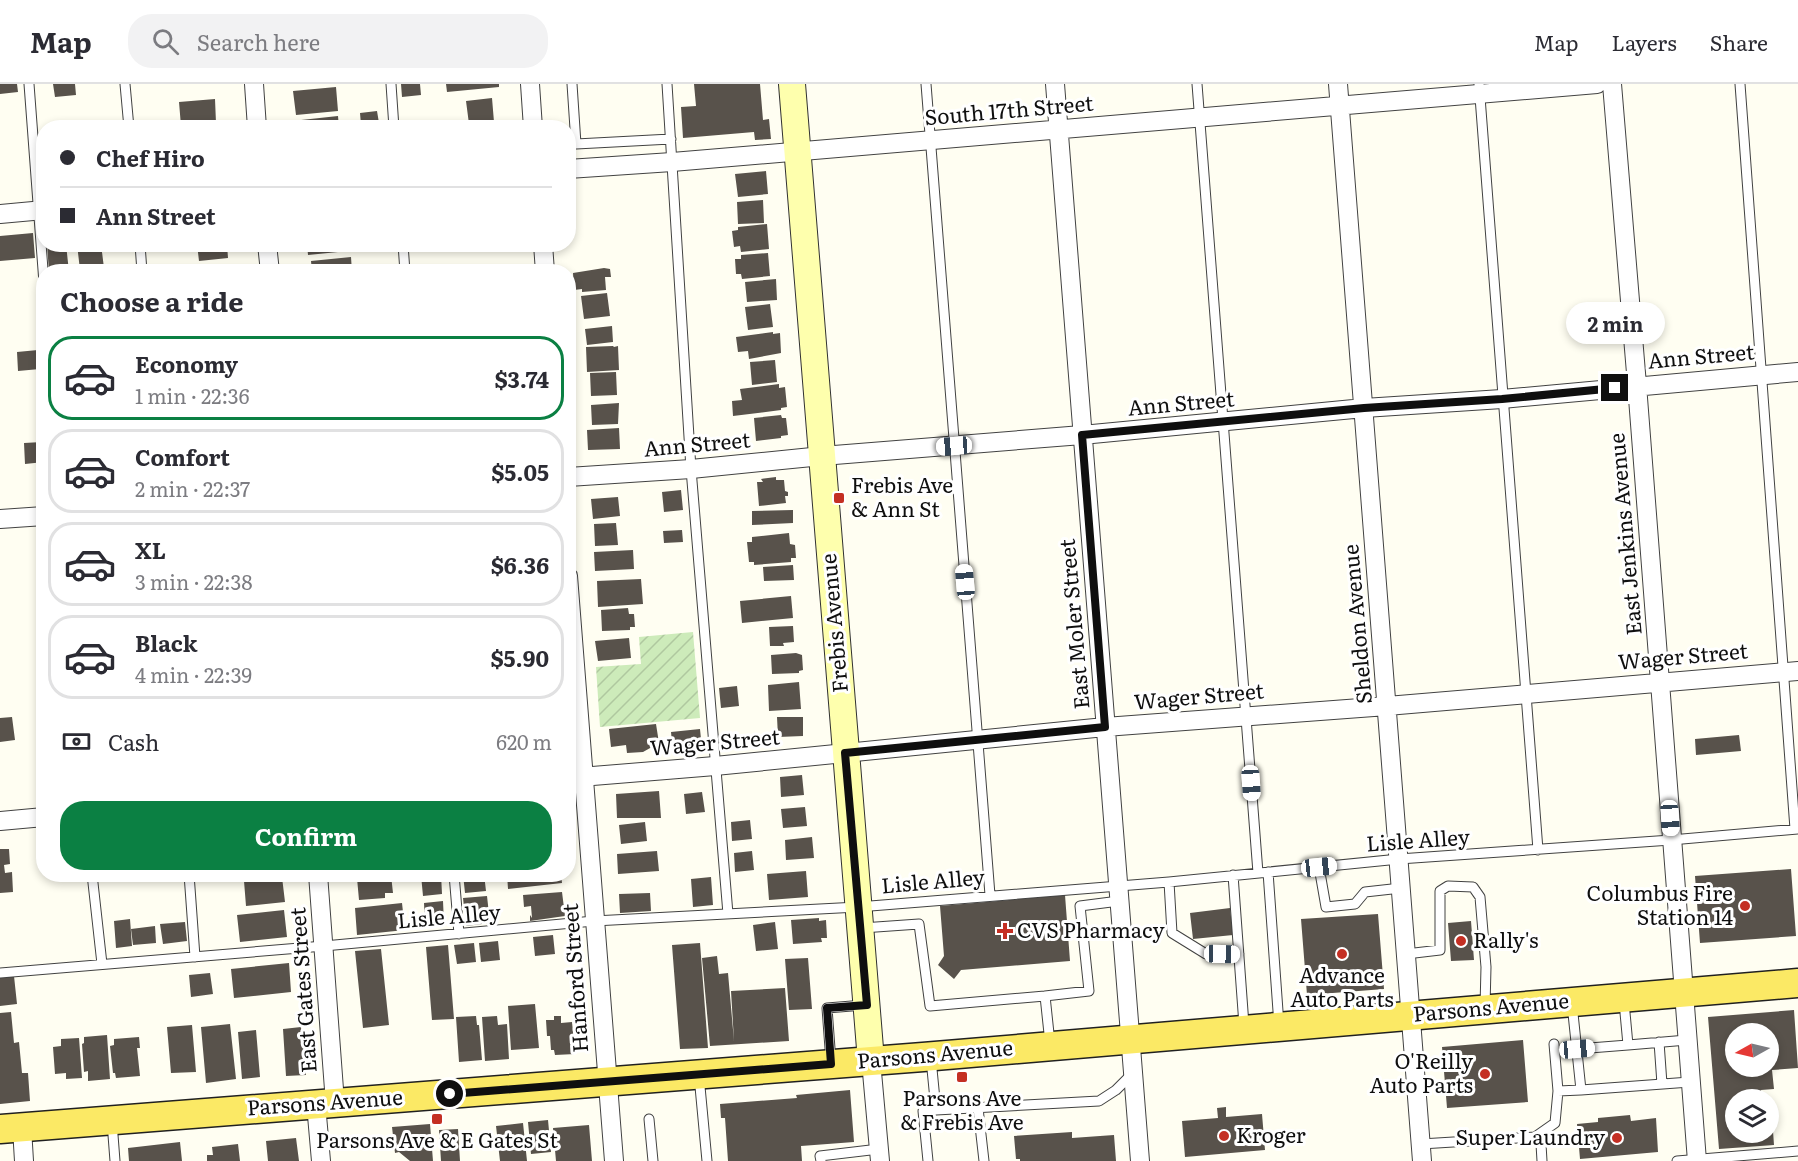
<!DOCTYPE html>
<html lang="en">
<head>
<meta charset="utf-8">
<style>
  body { margin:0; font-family:Literata,serif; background:#f2f2f3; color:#2b2b33; height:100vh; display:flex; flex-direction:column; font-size:22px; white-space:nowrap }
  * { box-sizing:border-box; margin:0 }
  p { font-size:20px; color:#7c7c81 }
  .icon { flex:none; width:33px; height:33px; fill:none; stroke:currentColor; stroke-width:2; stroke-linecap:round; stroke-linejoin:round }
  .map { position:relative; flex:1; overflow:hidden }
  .details { position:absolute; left:36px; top:180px; width:540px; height:618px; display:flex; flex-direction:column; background:#fff; border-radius:24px; box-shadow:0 3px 9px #0003 }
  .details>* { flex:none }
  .banner { position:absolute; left:36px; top:36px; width:540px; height:132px; border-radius:24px; box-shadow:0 3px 9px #0003; display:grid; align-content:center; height:132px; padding:0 24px; background:#fff }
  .needle { width:39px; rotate:262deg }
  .fabs { position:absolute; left:1725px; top:939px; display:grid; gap:12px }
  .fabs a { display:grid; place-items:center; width:54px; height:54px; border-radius:50%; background:#fff; box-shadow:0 3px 9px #0003; font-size:30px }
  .end { position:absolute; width:27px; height:27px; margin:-14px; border:8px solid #0f0f0f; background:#fff; box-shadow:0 0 0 3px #fff }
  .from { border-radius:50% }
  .bubble { position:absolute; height:42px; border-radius:21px; background:#fff; box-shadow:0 3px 9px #0003; font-size:20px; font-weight:700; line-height:42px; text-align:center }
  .car { position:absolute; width:18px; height:36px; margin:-18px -9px; border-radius:8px; box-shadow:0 0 4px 2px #0007; background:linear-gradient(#fff 24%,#345 0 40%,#fff 0 76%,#345 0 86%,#fff 0) }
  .banner b { display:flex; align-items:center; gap:21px; height:57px; font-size:22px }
  .banner b+b { border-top:2px solid #e1e1e2 }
  .banner i { width:15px; height:15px; background:#2b2b33 }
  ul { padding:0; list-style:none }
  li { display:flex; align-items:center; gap:18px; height:84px; margin:0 12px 9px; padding:0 12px; border:3px solid #e1e1e2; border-radius:24px }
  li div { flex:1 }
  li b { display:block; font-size:22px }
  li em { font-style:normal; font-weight:700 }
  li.on { border-color:#0b8043 }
  li>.icon { width:54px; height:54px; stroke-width:1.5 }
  h2 { padding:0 24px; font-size:27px; line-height:72px }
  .pay { display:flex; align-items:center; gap:15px; height:66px; padding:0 24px; font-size:22px }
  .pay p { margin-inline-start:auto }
  .action { display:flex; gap:12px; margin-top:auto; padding:12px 24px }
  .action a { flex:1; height:69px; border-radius:24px; background:#0b8043; color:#fff; font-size:24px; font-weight:700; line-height:69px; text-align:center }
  header { display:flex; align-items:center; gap:36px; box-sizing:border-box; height:84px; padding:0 30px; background:#fff; border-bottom:2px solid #e1e1e2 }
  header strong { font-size:28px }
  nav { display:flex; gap:33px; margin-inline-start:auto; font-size:21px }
  .search { width:420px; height:54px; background:#f2f2f3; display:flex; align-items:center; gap:15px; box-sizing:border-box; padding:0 21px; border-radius:24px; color:#7c7c81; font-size:22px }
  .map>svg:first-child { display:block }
</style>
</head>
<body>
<header>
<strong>Map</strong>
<div class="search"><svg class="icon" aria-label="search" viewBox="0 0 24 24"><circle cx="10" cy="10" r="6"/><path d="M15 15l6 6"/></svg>Search here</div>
<nav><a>Map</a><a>Layers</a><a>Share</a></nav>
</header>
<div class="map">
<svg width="1798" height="1077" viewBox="0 0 1798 1077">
  <defs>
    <pattern id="garden-furrows" width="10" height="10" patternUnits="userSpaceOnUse" patternTransform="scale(1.5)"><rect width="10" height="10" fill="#cdebba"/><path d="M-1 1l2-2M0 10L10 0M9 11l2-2" fill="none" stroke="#afc89f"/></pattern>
  </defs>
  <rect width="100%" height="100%" fill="#fffef2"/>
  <path fill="url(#garden-furrows)" d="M693 548 700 634 600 643 596 583 641 580 639 553Z"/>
  <path fill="#58524b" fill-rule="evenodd" d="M0 0H17L18 8 0 10Z
    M53 0H75L76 11 55 13Z
    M401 0H420L421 11 402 13Z
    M446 0H499V3L447 8Z
    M694 0H760L763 36 769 35 771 55 755 56 754 48 683 54 681 23 696 22Z
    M336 3 338 27 296 31 293 7Z
    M492 14 494 38 469 40 466 17Z
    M215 15 216 39 181 42 179 18Z
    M377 27 379 39 361 41 360 29Z
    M338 32 339 44H292V37Z
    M766 87 768 110 738 113 735 90Z
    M763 116 764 139 738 140 737 118Z
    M767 140 769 165 741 168 740 162 734 163 732 147 738 146V143Z
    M33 149 35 174 0 177V152Z
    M47 160H66L69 188H49Z
    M77 160H101L104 184 80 186Z
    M197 160H227L228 174 199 177Z
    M307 160H337L338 168 308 171Z
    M768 169 770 192 742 195 741 190H736L735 175H741V171Z
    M351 173 352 188H312L311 177Z
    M232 182 233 188H194V186Z
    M604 184 610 185 611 193H605L606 206 582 208V205L574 206 573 189Z
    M776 195 777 216 747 218 745 198Z
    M607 209 610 232 584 235 581 212Z
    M770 220 773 243 748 246 745 223Z
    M612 242 613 258 587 261 585 245Z
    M773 248V250L780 249 781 269 749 275 748 267 738 268 736 253Z
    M613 262 614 263 618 262 619 286 587 288 586 263Z
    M38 266 40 285 18 287 17 268Z
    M775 276 777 298 752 301 750 278Z
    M616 288 617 311 591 312 590 289Z
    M779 300V304L785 303 787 323 781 324V326L733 332 732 317 742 316 740 305Z
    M619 319 618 340 592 341 591 321Z
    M781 331 782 334H786L788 351 781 352V354L756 357 754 334Z
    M619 344 620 365 588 366 587 346Z
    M42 358 44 378 25 380 24 359Z
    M776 393V396H784L785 407 788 408V412H785L786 419 759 422 757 398H763L761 395Z
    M681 406 683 426 664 428 662 408Z
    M618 413 620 432 593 435 591 415Z
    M793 426V439L752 441V427Z
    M616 439 618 461 595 462 594 440Z
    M682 446 683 458 664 459 663 447Z
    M789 449 790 460 795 461 796 474H791V478L754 481V478H749L747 458H752V453Z
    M633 466 634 485 595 487 594 468Z
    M793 481 794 496 764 497 763 483Z
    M641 495 643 520 598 523 597 497Z
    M791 512 793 534 742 539 740 517Z
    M628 524 629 530H634L635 543H630V546L602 547 601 526Z
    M793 542 794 558 783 559 784 562H770L769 543Z
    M629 554 631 574 598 577 595 557Z
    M796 569 802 571 803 586 799 587V589L772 590 771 571Z
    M799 598 801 625 769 627 768 601Z
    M737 602 739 622 721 624 719 604Z
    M12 633 15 656 0 658V634Z
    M777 633H803V652L778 653Z
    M656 640 659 659 643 668 627 669 626 661 611 663 609 645Z
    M700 645 702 665 673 668 671 648Z
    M1739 651 1741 667 1696 671 1695 655Z
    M802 691 804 711 781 713 780 693Z
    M659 707 661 734H617L616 710Z
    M702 708 705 728 686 730 684 710Z
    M805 723 807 742 783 744 781 725Z
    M750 736 752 755 732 757 731 738Z
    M645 738 647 757 621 760 619 741Z
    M812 753 814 774 786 776 785 756Z
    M0 765H9L10 780 4 781 5 789 12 788 13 808 0 809Z
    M657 767 659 787 618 790 617 770Z
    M752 767 754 786 735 788 734 769Z
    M1791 785 1796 852 1700 859 1695 792Z
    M806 787 808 813 769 816 767 790Z
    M441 790 442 810 423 812 421 791Z
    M463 790H484L486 807 465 809Z
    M507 790H561L562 799 508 805Z
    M391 791 393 809H385V814L359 816 357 794Z
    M282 793 285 818 246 822 244 797Z
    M711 793 713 821 693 823 691 795Z
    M562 808 565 832 530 837V831L532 834 531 822 524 823 523 811Z
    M650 809 651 827 620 829 619 810Z
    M1065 811 1070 877 961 886 954 895 938 881 944 872 940 822Z
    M487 812 490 839 466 842 463 814Z
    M443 817 444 839 425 840 424 819Z
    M402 819 405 846 357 851 355 824Z
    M1230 824 1233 851 1193 855 1190 829Z
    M284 826 287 853 240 858 237 831Z
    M1378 830 1384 905 1307 911 1301 835Z
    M819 834V837L826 836 827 854H821L822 858 793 860 791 836Z
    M130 835 132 862 116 864 114 837Z
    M1471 837 1474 876 1451 877 1448 839Z
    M185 838 187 857 163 860 160 840Z
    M775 838 778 865 756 867 753 841Z
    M155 842 156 859 133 861 131 845Z
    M553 851 555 870 535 872 533 853Z
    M498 857 500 876 481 878 479 859Z
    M474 859 476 878 457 880 454 861Z
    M700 859 708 964 680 965 672 861Z
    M448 861 454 935 432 936 426 863Z
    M381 865 389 941 363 944 355 867Z
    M717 872 719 890 728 889 734 957 731 907 785 904 789 957 710 962 702 874Z
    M808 874 812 925 789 926 785 875Z
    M289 879 291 908 234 914 231 885Z
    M210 889 213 910 191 913 189 891Z
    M14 892 17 920 0 922V893Z
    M535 920 539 964 511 966 508 922Z
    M1794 926 1798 984 1772 986 1774 1005 1761 1006 1762 1016H1736V1048L1773 1047 1774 1061 1719 1065 1708 933ZM1736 950H1768V982H1736Z
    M11 928 14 959 19 958 22 989H28L30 1017 0 1020V929Z
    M476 932 477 941H479L482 976 459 978 456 933Z
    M497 932 498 941 507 940 509 975 485 977 482 933Z
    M554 932H561V939L572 938 575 970 555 971 554 966H551L550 952H547L546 936H554Z
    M230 940 236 995 206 999 201 943Z
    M192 941 196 988 171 989 167 943Z
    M301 943 302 958 306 957 307 972 304 973 306 991 286 992 283 945Z
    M256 946 260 993 242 995 238 948Z
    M107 951 110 995 88 997V987L84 988 82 960 84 959V953Z
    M139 953 140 964H137L140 992 116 994 115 989H113L110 962 114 961V955Z
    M79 954 82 994 66 995V989L55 990 53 963 61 962V955Z
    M1523 956 1528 1018 1447 1024 1442 963Z
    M850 1006 854 1058 801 1062 802 1077H728L725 1034H721L720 1020 797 1014 796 1011Z
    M1226 1023V1033L1262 1030 1265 1066 1185 1073 1182 1037 1218 1034 1217 1024Z
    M1630 1031 1631 1037 1656 1034 1658 1068 1580 1075 1577 1040 1598 1038V1034Z
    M548 1036 551 1068 531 1070 528 1038Z
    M523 1039 527 1077H500L496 1042Z
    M430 1040 433 1077H410L399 1068 395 1069 392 1043Z
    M589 1041 592 1077H556L553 1044Z
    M458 1045 460 1077H441L439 1046Z
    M1072 1048V1054L1114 1051 1116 1077H1020V1075H1016L1014 1052Z
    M296 1054 299 1077H268L266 1057Z
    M180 1058 182 1077H129L128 1064Z
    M238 1060 240 1077H207V1071H213L212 1063Z"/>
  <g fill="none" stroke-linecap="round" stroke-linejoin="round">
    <defs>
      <path id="lane" d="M29 0 44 199
        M125 0 129 44
        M391 0 394 44
        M572 0 576 60 671 55
        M667 0 691 385 728 830
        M926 0 990 811
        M1197 0 1258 789
        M1479 0 1538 766
        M1740 0 1795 745
        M140 160 142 188
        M403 160 405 188
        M1319 783 1326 823 1355 820 1365 808 1401 804
        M1268 788 1279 941
        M92 790 102 880
        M189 790 195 873
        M454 790 459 850
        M1233 791 1244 941
        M1169 798 1172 849 1206 870H1239
        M862 844 919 840 930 922 1045 912 1050 959
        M1406 870 1440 866V807L1448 802 1473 803 1480 813 1486 883 1485 923
        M0 889 324 862 594 837 858 823 1169 798 1399 775 1671 756 1798 745
        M1045 912 1089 907 1080 822 1119 817
        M1659 958 1662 1000
        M1628 961 1687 956
        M1577 965 1628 961 1624 918
        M931 975 936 1026 1099 1017 1116 1006 1133 989
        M831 978 827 924 864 921
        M699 992 707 1077
        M1581 1006 1690 998
        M1558 1007 1581 1006 1572 920
        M978 1024 984 1077
        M649 1035 653 1077
        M112 1038 115 1077
        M1535 1053 1555 1039 1558 1007 1554 960
        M1421 1060 1535 1053 1541 1060 1542 1077
        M821 1077 820 1072 879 1065
        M928 1077 923 1027 936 1026
        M1677 1077 1798 1067"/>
      <path id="street" d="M254 0 257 44
        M530 0 533 44
        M1055 0 1140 1077
        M1338 0 1422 1077
        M1612 0 1637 301 1697 1077
        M568 85 672 78 1597 0
        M0 130 44 126
        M267 160 270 188
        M543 160 545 188
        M568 393 691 385 822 372 1082 351 1364 324 1502 315 1798 288
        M0 435 44 432
        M568 492 614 1077
        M568 694 715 682 1105 643 1387 622 1798 587
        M0 737 44 733
        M318 790 335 1019
        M871 977 880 1077
        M316 1020 321 1077
        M22 1044 24 1077"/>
      <path id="secondary" d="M792 0 871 977"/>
      <path id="primary" d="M0 1045 923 973 1798 899"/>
    </defs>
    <use href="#lane" stroke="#424242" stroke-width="11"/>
    <use href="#street" stroke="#424242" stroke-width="20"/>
    <use href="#secondary" stroke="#313131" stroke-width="28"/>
    <use href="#primary" stroke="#202020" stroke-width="31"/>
    <use href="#lane" stroke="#fff" stroke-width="9"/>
    <use href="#street" stroke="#fff" stroke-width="18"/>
    <use href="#secondary" stroke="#feffad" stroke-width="26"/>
    <use href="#primary" stroke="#fbe965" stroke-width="28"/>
  </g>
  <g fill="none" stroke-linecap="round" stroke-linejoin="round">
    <path stroke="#0f0f0f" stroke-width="8" d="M450 1010 831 980 827 924 867 921 845 669 1105 643 1082 351 1364 324 1502 315 1615 304"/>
  </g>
  <g fill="#c42f23" stroke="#fff" stroke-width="2">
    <rect x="833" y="408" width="12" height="12" rx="3"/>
    <circle cx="1745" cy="822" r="6"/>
    <path d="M1002 838h6v6h6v6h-6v6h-6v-6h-6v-6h6z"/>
    <circle cx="1461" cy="857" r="6"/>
    <circle cx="1342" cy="870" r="6"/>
    <circle cx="1485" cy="990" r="6"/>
    <rect x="956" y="987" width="12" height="12" rx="3"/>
    <rect x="431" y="1029" width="12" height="12" rx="3"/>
    <circle cx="1224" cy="1052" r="6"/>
    <circle cx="1617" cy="1054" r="6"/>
  </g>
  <g text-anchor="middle" stroke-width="6" stroke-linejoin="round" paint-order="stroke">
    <g font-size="21" fill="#0f0f0f" stroke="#fff">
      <text transform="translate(1009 27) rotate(-5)" y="7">South 17th Street</text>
      <text transform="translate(1701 273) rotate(-5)" y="7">Ann Street</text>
      <text transform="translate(1181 320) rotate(-5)" y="7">Ann Street</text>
      <text transform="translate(697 361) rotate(-5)" y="7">Ann Street</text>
      <text transform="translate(1626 450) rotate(-95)" y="7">East Jenkins Avenue</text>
      <text transform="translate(835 539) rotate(-95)" y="7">Frebis Avenue</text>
      <text transform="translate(1075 540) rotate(-95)" y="7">East Moler Street</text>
      <text transform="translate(1358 540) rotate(-95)" y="7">Sheldon Avenue</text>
      <text transform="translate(1683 573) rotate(-5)" y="7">Wager Street</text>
      <text transform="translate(1199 613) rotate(-5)" y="7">Wager Street</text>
      <text transform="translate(715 659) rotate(-5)" y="7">Wager Street</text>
      <text transform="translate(1418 757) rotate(-4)" y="7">Lisle Alley</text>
      <text transform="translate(933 798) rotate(-5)" y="7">Lisle Alley</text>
      <text transform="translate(449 833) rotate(-5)" y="7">Lisle Alley</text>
      <text transform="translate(576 894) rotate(-94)" y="7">Hanford Street</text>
      <text transform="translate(304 906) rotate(-94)" y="7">East Gates Street</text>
      <text transform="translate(1491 924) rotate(-5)" y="7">Parsons Avenue</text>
      <text transform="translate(935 971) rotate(-5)" y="7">Parsons Avenue</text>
      <text transform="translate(325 1019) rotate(-4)" y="7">Parsons Avenue</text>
    </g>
    <g font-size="21" fill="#0f0f0f" stroke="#fff" text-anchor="start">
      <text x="851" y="409">Frebis Ave<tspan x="851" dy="24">&amp; Ann St</tspan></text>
      <text x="1733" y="817" text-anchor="end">Columbus Fire<tspan x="1733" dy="24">Station 14</tspan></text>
      <text x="1017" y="854">CVS Pharmacy</text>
      <text x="1473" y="864">Rally's</text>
      <text x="1342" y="899" text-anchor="middle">Advance<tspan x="1342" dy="24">Auto Parts</tspan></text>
      <text x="1473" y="985" text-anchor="end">O'Reilly<tspan x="1473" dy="24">Auto Parts</tspan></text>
      <text x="962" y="1022" text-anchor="middle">Parsons Ave<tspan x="962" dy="24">&amp; Frebis Ave</tspan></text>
      <text x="1236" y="1059">Kroger</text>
      <text x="1605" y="1061" text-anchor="end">Super Laundry</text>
      <text x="437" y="1064" text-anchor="middle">Parsons Ave &amp; E Gates St</text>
    </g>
  </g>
</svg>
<div class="fabs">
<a><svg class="needle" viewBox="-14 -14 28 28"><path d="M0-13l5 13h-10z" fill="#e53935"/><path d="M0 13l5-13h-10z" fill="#7c7c81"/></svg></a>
<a><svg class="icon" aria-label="layers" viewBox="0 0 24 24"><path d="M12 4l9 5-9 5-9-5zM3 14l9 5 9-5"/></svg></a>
</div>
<i class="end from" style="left:450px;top:1010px"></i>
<i class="end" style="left:1615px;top:304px"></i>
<div class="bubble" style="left:1566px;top:218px;width:99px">2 min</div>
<i class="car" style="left:954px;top:362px;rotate:266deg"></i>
<i class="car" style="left:965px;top:498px;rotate:355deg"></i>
<i class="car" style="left:1251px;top:699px;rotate:176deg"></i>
<i class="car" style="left:1670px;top:734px;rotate:176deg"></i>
<i class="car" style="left:1319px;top:783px;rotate:84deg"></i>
<i class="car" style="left:1222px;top:870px;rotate:91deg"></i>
<i class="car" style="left:1577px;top:965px;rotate:85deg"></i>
<div class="banner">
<b><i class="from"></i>Chef Hiro</b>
<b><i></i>Ann Street</b>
</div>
<section class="details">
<h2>Choose a ride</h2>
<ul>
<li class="on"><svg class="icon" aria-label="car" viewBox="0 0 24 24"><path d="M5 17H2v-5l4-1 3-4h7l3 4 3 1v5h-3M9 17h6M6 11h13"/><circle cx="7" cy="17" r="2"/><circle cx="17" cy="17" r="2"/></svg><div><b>Economy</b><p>1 min · 22:36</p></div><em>$3.74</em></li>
<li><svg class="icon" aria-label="car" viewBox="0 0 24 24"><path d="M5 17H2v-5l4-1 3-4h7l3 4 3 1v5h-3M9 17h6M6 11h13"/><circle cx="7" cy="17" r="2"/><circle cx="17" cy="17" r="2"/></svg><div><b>Comfort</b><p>2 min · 22:37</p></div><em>$5.05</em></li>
<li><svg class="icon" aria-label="car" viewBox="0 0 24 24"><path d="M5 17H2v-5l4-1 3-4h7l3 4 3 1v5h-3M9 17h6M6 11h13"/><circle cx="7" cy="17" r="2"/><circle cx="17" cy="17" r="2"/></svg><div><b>XL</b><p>3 min · 22:38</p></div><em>$6.36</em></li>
<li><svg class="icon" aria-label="car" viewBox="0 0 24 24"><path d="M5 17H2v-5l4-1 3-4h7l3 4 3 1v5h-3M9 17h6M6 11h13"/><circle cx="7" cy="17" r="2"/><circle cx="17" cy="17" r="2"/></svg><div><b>Black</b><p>4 min · 22:39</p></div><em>$5.90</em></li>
</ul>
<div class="pay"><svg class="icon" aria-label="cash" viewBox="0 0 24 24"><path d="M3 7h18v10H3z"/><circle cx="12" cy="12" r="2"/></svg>Cash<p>620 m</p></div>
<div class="action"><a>Confirm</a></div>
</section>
</div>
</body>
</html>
